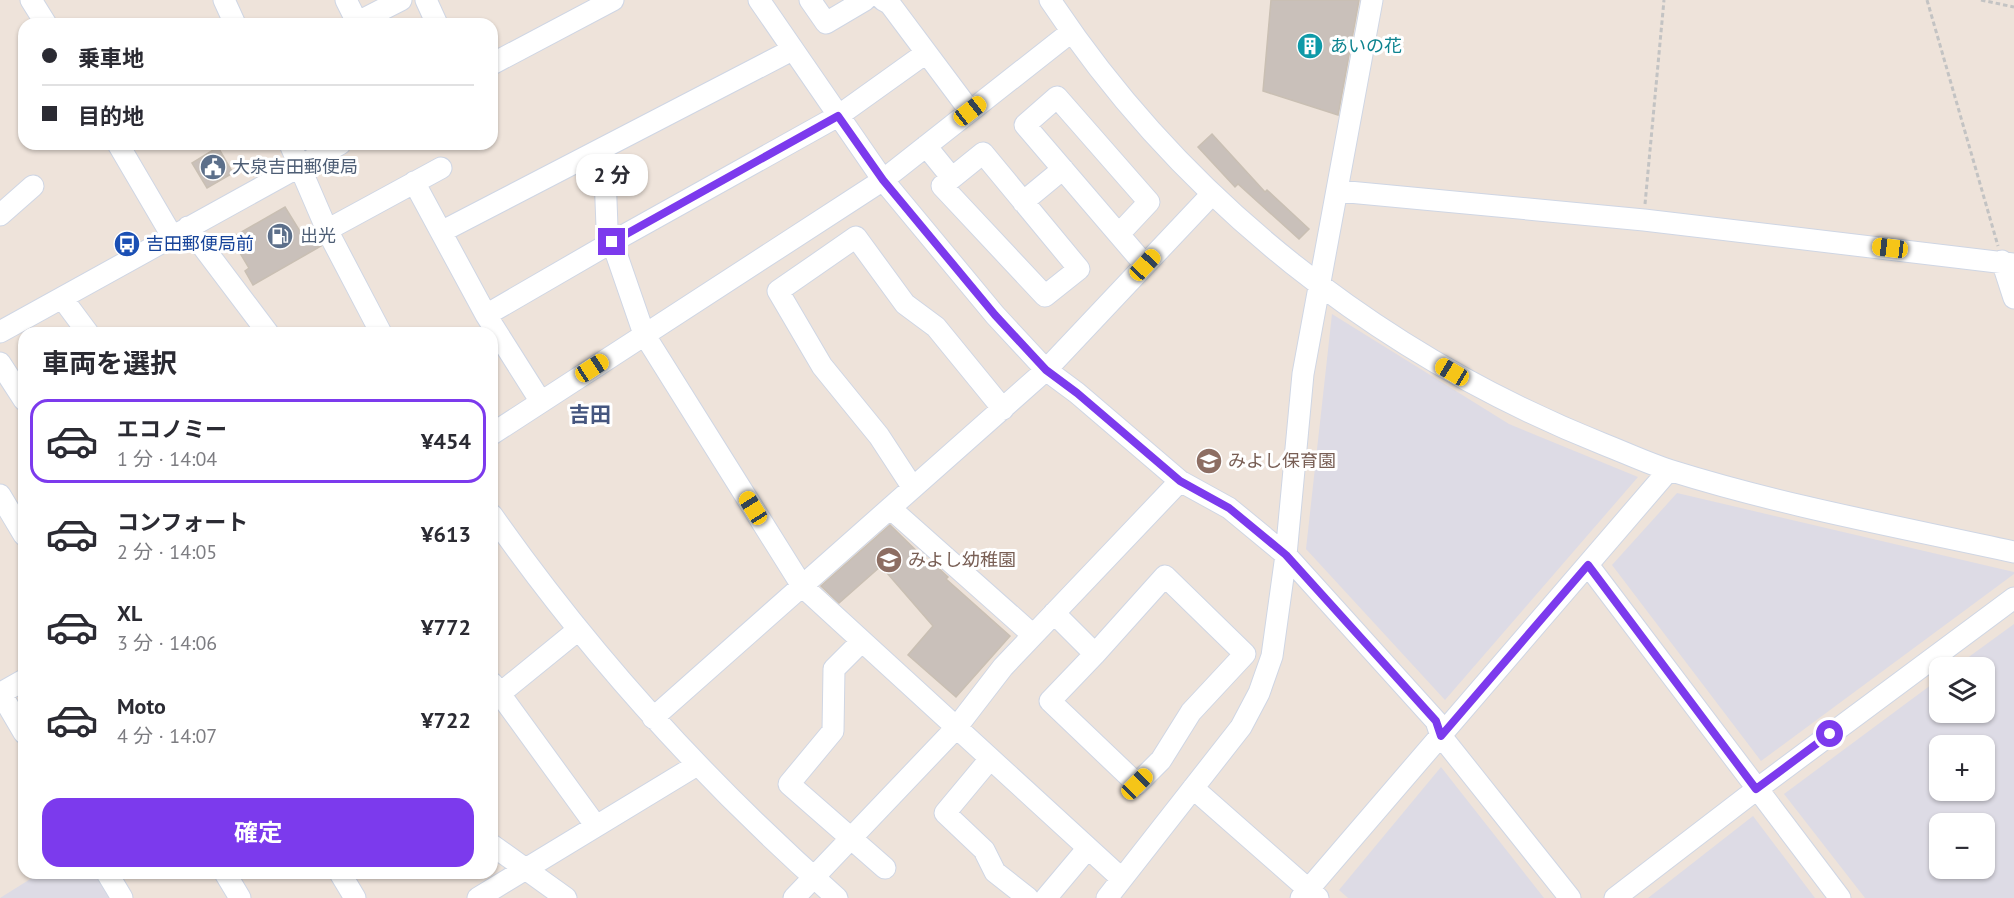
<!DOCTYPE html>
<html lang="ja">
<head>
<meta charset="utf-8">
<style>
  body { margin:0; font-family:"PT Sans","Noto Sans JP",sans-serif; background:#f2f2f3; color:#2b2b33; height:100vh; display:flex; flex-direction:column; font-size:22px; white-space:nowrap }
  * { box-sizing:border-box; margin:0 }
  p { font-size:20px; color:#7c7c81 }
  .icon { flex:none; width:33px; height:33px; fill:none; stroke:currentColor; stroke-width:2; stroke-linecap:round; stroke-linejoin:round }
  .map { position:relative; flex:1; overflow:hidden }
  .side { position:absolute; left:18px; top:327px; width:480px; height:552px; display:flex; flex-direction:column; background:#fff; border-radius:18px; box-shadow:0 2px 4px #0004 }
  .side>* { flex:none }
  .banner { position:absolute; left:18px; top:18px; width:480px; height:132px; border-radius:18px; box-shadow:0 2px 4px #0004; display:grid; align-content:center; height:132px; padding:0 24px; background:#fff }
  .controls { position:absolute; left:1929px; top:657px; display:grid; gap:12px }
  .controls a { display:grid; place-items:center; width:66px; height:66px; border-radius:12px; background:#fff; box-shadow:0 2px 4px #0004; font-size:30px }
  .end { position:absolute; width:27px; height:27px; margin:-14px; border:8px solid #7c3aed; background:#fff; box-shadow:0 0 0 3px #fff }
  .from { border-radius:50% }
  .bubble { position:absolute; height:42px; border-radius:18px; background:#fff; box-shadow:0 2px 4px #0004; font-size:20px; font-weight:700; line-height:42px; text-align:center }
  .car { position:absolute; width:18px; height:36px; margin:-18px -9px; border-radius:8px; box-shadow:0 0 4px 2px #0007; background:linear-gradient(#f5c518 24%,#345 0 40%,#f5c518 0 76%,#345 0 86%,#f5c518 0) }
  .banner b { display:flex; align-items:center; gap:21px; height:57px; font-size:22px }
  .banner b+b { border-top:2px solid #e1e1e2 }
  .banner i { width:15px; height:15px; background:#2b2b33 }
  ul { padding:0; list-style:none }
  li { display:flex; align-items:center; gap:18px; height:84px; margin:0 12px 9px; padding:0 12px; border:3px solid transparent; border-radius:18px }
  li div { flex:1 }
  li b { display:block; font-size:22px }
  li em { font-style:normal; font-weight:700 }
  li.active { border-color:#7c3aed }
  li>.icon { width:54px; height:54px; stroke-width:1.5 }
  h2 { padding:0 24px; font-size:27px; line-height:72px }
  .action { display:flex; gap:12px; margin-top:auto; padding:12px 24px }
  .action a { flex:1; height:69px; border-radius:18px; background:#7c3aed; color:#fff; font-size:24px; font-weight:700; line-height:69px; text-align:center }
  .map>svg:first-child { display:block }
</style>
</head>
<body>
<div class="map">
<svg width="2014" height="898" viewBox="0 0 2014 898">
  <rect width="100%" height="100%" fill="#eee3da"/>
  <path fill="#dddbe5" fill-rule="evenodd" d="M1332 314 1509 424 1638 477 1445 700 1306 549Z
    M1677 493 2014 572V574L1761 761 1612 565Z
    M2014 624V898H1865L1784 794 1939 679 1940 712H1984V668L1955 667ZM1940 746H1984V790H1940ZM1940 824H1984V868H1940Z
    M1441 767 1544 898H1348L1339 890Z
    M1753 816 1815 898H1648Z
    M40 873H94L109 898H0Z"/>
  <path fill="#c9c0ba" stroke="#c9bfb3" stroke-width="1.5" d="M1271 0H1359L1338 115 1263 91Z
    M1212 134 1265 192 1267 190 1309 229 1299 239 1238 184 1235 187 1198 147Z
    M218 147 233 173 207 188 192 163Z
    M285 207 301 233 310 228 321 246 253 285 245 271 249 268 231 238Z
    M890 525 932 566 934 564 948 577 946 579 1010 636 956 697 908 655 933 626 881 566 839 603 821 586Z"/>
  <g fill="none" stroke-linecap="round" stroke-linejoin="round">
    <defs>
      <path id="minor" d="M31 0 46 24
        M224 0 235 24
        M346 0 357 22
        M426 0 437 24
        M759 0 883 180 995 315 1046 370 1077 393 1180 481 1229 508 1286 555 1436 721 1441 736 1570 898
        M810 0 826 23 865 0
        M883 0 890 4 970 111
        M1050 0C1183 201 1380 355 1603 444 1626 453 1649 464 1672 471 1784 506 1900 527 2014 552
        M354 24 401 0
        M492 64 613 0
        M118 144 172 236
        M290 144 327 230 381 333
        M926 146 952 178 983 153 1079 269 1045 296 942 186 952 178
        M604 148 607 227 644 334 802 586 1122 879
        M414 182 441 232
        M1338 191 1644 220 2014 264
        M1023 202 1063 169
        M0 215 33 186
        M188 227 268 333
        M327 230 441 168
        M1119 234 1149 202 1057 97 1025 125 1145 265
        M2002 261 2014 298
        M62 298 88 333
        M486 315 612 242 838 116 926 53
        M0 332 340 144
        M0 363 24 400
        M541 402 486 315 441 232 792 50
        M492 434 883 180 1071 32
        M913 488 879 436 822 366 778 291 856 237 905 304 936 327 1003 409
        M0 495 24 535
        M890 508 1033 635
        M492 515C591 656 708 784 837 898
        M1588 565 1840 898
        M1054 613 1095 654 1165 576 1245 654 1191 712 1161 760 1137 784 1050 701 1095 654
        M862 641 834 669 833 731 789 784 885 868
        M492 683 596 826
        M0 692 24 733
        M1 693 24 680
        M492 700 578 630
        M653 718 1046 370 1212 194
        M990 759 945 813 984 850 995 872 1028 898
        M1193 788 1318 898
        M492 845 566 898
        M107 873 122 898
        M225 873 240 898
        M340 873 355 898
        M478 898 697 765
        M794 898 956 728 1003 667 1180 481
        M1046 898 1088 848
        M1107 898 1241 727 1259 693 1272 656 1286 555 1303 374 1372 0
        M1301 898 1669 470
        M1615 898 1757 789 2014 598"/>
    </defs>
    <use href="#minor" stroke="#cfd6e4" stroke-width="23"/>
    <path stroke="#c3c3c3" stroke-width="3" stroke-dasharray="4.5 3" stroke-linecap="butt" d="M1927 0 1998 246
      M1981 0 2014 7
      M1645 204 1664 0"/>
    <use href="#minor" stroke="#fff" stroke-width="21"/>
  </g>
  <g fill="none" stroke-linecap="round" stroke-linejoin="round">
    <path stroke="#7c3aed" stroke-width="8" d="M612 242 838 116 883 180 995 315 1046 370 1077 393 1180 481 1229 508 1286 555 1436 721 1441 736 1588 565 1756 789 1830 734"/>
  </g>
  <defs>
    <symbol id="building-disc" viewBox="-11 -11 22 22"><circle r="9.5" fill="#0f9aa8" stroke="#fff"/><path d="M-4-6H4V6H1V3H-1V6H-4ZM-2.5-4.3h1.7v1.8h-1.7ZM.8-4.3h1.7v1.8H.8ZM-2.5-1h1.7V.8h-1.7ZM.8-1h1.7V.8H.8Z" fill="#fff"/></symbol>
    <symbol id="civic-disc" viewBox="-11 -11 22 22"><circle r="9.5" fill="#5c6f8a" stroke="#fff"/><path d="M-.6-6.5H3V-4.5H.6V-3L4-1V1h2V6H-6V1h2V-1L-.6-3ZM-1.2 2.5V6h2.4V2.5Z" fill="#fff"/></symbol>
    <symbol id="fuel-disc" viewBox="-11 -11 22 22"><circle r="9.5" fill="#5c6f8a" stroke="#fff"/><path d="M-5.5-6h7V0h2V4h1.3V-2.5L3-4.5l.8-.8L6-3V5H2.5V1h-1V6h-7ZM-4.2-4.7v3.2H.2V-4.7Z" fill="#fff"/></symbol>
    <symbol id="bus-disc" viewBox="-11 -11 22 22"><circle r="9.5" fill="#1a4fb4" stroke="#fff"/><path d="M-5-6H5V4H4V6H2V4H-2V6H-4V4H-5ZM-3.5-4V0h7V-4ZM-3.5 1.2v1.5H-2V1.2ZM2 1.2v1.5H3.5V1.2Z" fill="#fff"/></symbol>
    <symbol id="school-disc" viewBox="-11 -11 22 22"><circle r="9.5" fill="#8d6e63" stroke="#fff"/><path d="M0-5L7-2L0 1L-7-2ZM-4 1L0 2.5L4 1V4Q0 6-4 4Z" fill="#fff"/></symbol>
  </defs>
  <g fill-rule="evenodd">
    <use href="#building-disc" x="1295" y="31" width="30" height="30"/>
    <use href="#civic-disc" x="198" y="152" width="30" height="30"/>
    <use href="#fuel-disc" x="265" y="221" width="30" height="30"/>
    <use href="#bus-disc" x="112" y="229" width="30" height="30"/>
    <use href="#school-disc" x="1194" y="446" width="30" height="30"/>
    <use href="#school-disc" x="874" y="545" width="30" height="30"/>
  </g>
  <g text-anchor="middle" stroke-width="6" stroke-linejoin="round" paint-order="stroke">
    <g font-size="18" fill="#0d838f" stroke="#fff" text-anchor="start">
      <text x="1330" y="52">あいの花</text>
    </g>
    <g font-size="18" fill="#4e5e75" stroke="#fff" text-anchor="start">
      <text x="232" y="173">大泉吉田郵便局</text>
      <text x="300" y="242">出光</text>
    </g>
    <g font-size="18" fill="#164399" stroke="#fff" text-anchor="start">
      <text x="146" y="250">吉田郵便局前</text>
    </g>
    <g font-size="18" fill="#785e54" stroke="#fff" text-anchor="start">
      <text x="1228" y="467">みよし保育園</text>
      <text x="908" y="566">みよし幼稚園</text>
    </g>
    <g font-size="21" font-weight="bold" fill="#45567f" stroke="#fff">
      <text x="590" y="422">吉田</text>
    </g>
  </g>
</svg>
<div class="controls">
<a><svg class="icon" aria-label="layers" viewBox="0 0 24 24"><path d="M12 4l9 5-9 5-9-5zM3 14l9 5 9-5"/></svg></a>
<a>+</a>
<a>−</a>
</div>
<i class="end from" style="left:1830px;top:734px"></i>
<i class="end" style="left:612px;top:242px"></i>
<div class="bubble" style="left:576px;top:154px;width:72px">2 分</div>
<i class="car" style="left:970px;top:111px;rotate:52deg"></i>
<i class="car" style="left:1890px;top:248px;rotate:277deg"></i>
<i class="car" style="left:1145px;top:265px;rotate:43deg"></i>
<i class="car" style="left:592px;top:368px;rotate:57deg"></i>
<i class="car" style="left:1452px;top:372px;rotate:301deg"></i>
<i class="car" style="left:753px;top:508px;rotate:328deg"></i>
<i class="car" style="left:1137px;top:784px;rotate:45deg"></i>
<div class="banner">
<b><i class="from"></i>乗車地</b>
<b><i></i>目的地</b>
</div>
<section class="side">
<h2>車両を選択</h2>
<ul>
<li class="active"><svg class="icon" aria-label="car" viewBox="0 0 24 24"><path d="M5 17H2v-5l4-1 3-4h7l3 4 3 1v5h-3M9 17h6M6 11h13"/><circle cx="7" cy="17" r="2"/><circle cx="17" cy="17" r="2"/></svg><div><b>エコノミー</b><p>1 分 · 14:04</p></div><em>¥454</em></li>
<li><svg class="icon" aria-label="car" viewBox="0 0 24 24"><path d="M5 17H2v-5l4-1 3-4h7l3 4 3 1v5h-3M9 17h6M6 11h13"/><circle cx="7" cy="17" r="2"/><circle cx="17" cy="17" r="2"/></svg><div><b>コンフォート</b><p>2 分 · 14:05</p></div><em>¥613</em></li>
<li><svg class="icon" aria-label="car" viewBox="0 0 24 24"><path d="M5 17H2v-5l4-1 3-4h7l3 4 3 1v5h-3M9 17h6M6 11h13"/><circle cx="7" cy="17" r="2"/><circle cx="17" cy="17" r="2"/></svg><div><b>XL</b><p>3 分 · 14:06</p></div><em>¥772</em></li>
<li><svg class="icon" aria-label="car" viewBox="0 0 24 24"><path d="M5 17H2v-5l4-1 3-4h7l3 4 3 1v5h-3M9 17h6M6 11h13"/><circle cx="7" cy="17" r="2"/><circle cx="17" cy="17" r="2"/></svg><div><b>Moto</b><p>4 分 · 14:07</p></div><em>¥722</em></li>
</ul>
<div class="action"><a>確定</a></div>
</section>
</div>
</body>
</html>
